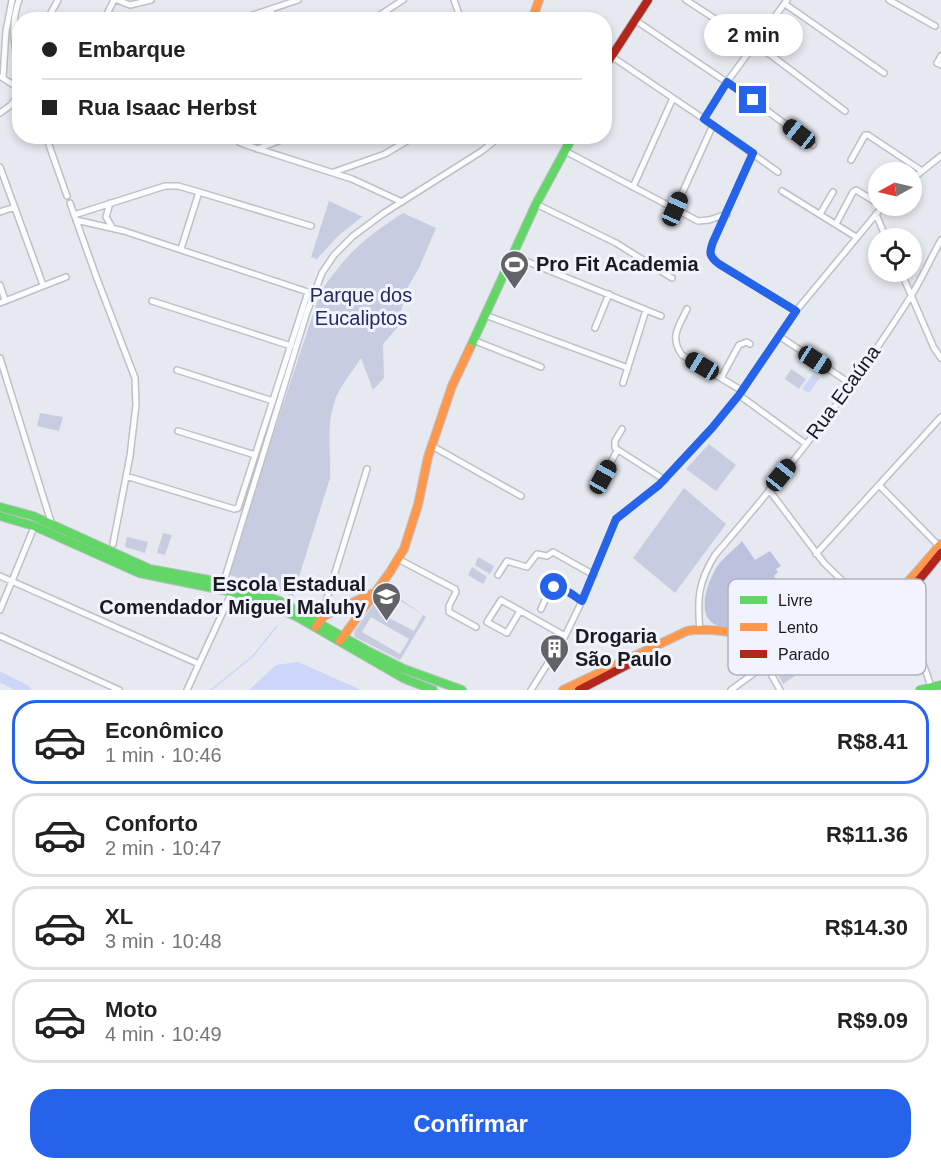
<!DOCTYPE html>
<html lang="pt">
<head>
<meta charset="utf-8">
<style>
  body { margin:0; font-family:Helvetica,sans-serif; background:#f6f6f6; color:#222; height:100vh; display:flex; flex-direction:column; font-size:22px; white-space:nowrap }
  * { box-sizing:border-box; margin:0 }
  p { font-size:20px; color:#767676 }
  .icon { flex:none; width:33px; height:33px; fill:none; stroke:currentColor; stroke-width:2; stroke-linecap:round; stroke-linejoin:round }
  .map { position:relative; height:690px; overflow:hidden }
  .sheet { display:flex; flex-direction:column; background:#fff; flex:1 }
  .sheet>* { flex:none }
  .top-card { position:absolute; left:12px; top:12px; width:600px; height:132px; border-radius:24px; box-shadow:0 3px 9px #0003; display:grid; align-content:center; height:132px; padding:0 30px; background:#fff }
  .needle { width:39px; rotate:262deg }
  .controls { position:absolute; left:868px; top:162px; display:grid; gap:12px }
  .controls a { display:grid; place-items:center; width:54px; height:54px; border-radius:50%; background:#fff; box-shadow:0 3px 9px #0003; font-size:30px }
  .end { position:absolute; width:27px; height:27px; margin:-14px; border:8px solid #2563eb; background:#fff; box-shadow:0 0 0 3px #fff }
  .from { border-radius:50% }
  .bubble { position:absolute; height:42px; border-radius:21px; background:#fff; box-shadow:0 3px 9px #0003; font-size:20px; font-weight:800; line-height:42px; text-align:center }
  .car { position:absolute; width:18px; height:36px; margin:-18px -9px; border-radius:8px; box-shadow:0 0 4px 2px #0007; background:linear-gradient(#222 24%,#8ab4d8 0 40%,#222 0 76%,#8ab4d8 0 86%,#222 0) }
  .top-card b { display:flex; align-items:center; gap:21px; height:57px; font-size:22px }
  .top-card b+b { border-top:2px solid #e0e0e0 }
  .top-card i { width:15px; height:15px; background:#222 }
  ul { padding:10px 0 0; list-style:none }
  li { display:flex; align-items:center; gap:18px; height:84px; margin:0 12px 9px; padding:0 18px; border:3px solid #e0e0e0; border-radius:24px }
  li div { flex:1 }
  li b { display:block; font-size:22px }
  li em { font-style:normal; font-weight:800 }
  li.on { border-color:#2563eb }
  li>.icon { width:54px; height:54px; stroke-width:1.5 }
  .primary-button { display:flex; gap:12px; margin-top:auto; padding:12px 30px }
  .primary-button a { flex:1; height:69px; border-radius:24px; background:#2563eb; color:#fff; font-size:24px; font-weight:800; line-height:69px; text-align:center }
  .map>svg:first-child { display:block }
</style>
</head>
<body>
<div class="map">
<svg width="941" height="690" viewBox="0 0 941 690">
  <rect width="100%" height="100%" fill="#e7e9f0"/>
  <path fill="#c7cce0" fill-rule="evenodd" d="M329 201 361 216H363L339 235 317 259 311 257Z
    M403 213 436 228 419 268 406 290 398 327 383 344 384 378 373 390 361 358C352 373 339 386 334 403 326 428 331 453 330 478L293 596 227 574 320 293C347 253 363 239 403 213Z
    M791 369 806 379 799 389 785 379Z
    M40 413 63 417 59 431 37 426Z
    M709 444 736 465 716 491 686 469Z
    M684 488 726 524 675 593 633 558Z
    M163 533 172 535 165 555 157 553Z
    M127 537 148 542 145 553 125 547Z
    M478 557 494 566 490 574 475 565Z
    M472 567 487 577 483 584 468 575Z
    M385 588 426 617 400 660 355 637 354 632ZM399 600 423 615 414 631 389 618ZM371 617 409 639 400 654 362 632Z
    M786 659 795 676 783 684 774 667Z"/>
  <path fill="#bcc2de" d="M742 541 755 560 770 551 781 566 776 569 778 572 774 576 781 588 768 589 769 630C752 629 729 632 714 624 695 613 709 577 719 564 725 556 735 549 742 541Z"/>
  <path fill="#cdd5f8" d="M813 374 820 378 809 393 802 389Z
    M298 662 361 690H249L276 665Z"/>
  <g fill="none" stroke-linecap="round" stroke-linejoin="round">
    <path stroke="#cdd5f8" stroke-width="1.5" d="M211 690 253 656 277 626"/>
    <path stroke="#cdd5f8" stroke-width="10" d="M0 677 26 690"/>
    <defs>
      <path id="street" d="M19 0C11 22 13 45 20 67
        M117 0 130 5 151 0
        M454 0 461 20
        M686 0 772 56 845 111
        M889 0 935 26
        M785 4 884 73
        M270 9 274 20
        M47 20 58 0
        M104 20 114 0
        M238 20 298 0
        M372 20 403 0
        M635 20 753 100 813 145
        M611 56 704 119 778 172
        M941 56 937 63 941 65
        M1 77 20 89
        M3 78 6 31 12 0
        M0 113 11 105 20 92
        M704 119 727 82 787 0
        M49 136V145L67 196
        M235 136 239 142 246 145 352 179 402 202
        M257 149 292 136
        M565 151 698 221 709 220 727 214
        M753 153 713 242 710 254 719 264 796 311
        M851 160 865 135H868L922 171
        M0 167 43 285
        M334 172 385 154 415 136
        M912 179 941 156
        M633 187 673 98
        M782 191 856 237
        M199 192 311 226
        M70 203 96 276 135 378 136 405 130 456 113 544
        M110 203 106 217 112 227
        M536 204 616 243 672 278
        M675 209 713 125
        M0 212 15 207
        M820 214 833 192
        M876 214 886 238
        M74 215 165 186H178L199 192 181 249
        M76 220 124 231 308 292 238 508 234 509 126 476
        M836 224 853 192 856 190 874 201
        M511 255 661 316
        M901 272 934 348 941 358
        M0 285 5 300
        M152 301 291 346
        M0 303 66 277
        M687 309C679 326 669 337 682 355L741 390
        M485 315 628 368
        M595 328 609 294
        M779 336 851 384
        M473 340 541 367
        M0 358 52 525
        M177 370 273 401
        M721 378 739 345 747 342 750 344
        M623 383 646 310
        M739 395 806 444
        M622 429 615 441V448L665 480
        M178 431 255 455
        M432 446 521 496
        M603 477 617 451
        M879 485 940 547
        M769 490 824 563 855 593 874 608
        M816 554 941 417
        M398 559 455 589 456 592 449 606V612L476 627
        M498 575 507 561 527 567 537 554 547 556 553 552 594 575
        M0 576 199 664
        M225 578 307 312 322 273 334 255 353 236 384 213 482 151 493 142 494 136
        M888 604C909 628 922 657 931 687
        M541 609 550 589C561 584 572 595 582 601
        M0 610 35 525
        M520 611 507 633 487 622 501 600 565 636
        M321 618 367 469
        M852 618 855 593
        M700 631C697 599 698 582 715 555 786 473 854 387 911 296 922 278 931 258 941 240
        M748 633 780 690
        M0 636 119 690
        M187 690 232 592
        M531 690 565 636 582 601 616 519 659 485 712 428 739 395 796 311 883 206
        M731 690 765 665 817 633"/>
      <path id="fast" d="M470 348 536 204 573 136
        M0 507 33 516 150 569 231 584 280 601 368 651 404 669 462 690
        M0 516 34 526 139 573 232 592 276 607 299 618 403 678 433 690
        M920 690 941 685"/>
      <path id="slow" d="M532 20 539 0
        M316 627 324 616 371 594
        M340 641 390 572 404 549 418 505 428 457 452 386 470 348
        M563 690 687 631C707 627 726 633 746 633 793 632 848 627 887 600 908 585 924 563 941 544"/>
      <path id="jam" d="M604 68 648 0
        M776 636C818 632 862 629 896 602 914 588 927 570 941 553
        M579 690 633 662"/>
    </defs>
    <use href="#street" stroke="#bfc0c6" stroke-width="8"/>
    <use href="#fast" stroke="#bfc0c6" stroke-width="10"/>
    <use href="#slow" stroke="#bfc0c6" stroke-width="10"/>
    <use href="#jam" stroke="#bfc0c6" stroke-width="10"/>
    <use href="#street" stroke="#fbfcfd" stroke-width="5"/>
    <use href="#fast" stroke="#63d668" stroke-width="8"/>
    <use href="#slow" stroke="#ff974d" stroke-width="8"/>
    <use href="#jam" stroke="#b3261e" stroke-width="8"/>
  </g>
  <g fill="none" stroke-linecap="round" stroke-linejoin="round">
    <path stroke="#2563eb" stroke-width="8" d="M554 587C564 587 574 596 582 601L616 519 659 485 712 428 739 395 796 311 719 264C709 257 709 252 713 242L753 153 704 119 727 82 753 100"/>
  </g>
  <defs>
    <symbol id="stadium-pin" viewBox="-11 -11 22 30"><path d="M0 17L-7.5 6A9.5 9.5 0 1 1 7.5 6Z" fill="#626369" stroke="#f1f4ff"/><path d="M0-5a6.5 5 0 1 0 0 10a6.5 5 0 1 0 0-10ZM-3.5-1.8h7v3.6h-7Z" fill="#fff"/></symbol>
    <symbol id="school-pin" viewBox="-11 -11 22 30"><path d="M0 17L-7.5 6A9.5 9.5 0 1 1 7.5 6Z" fill="#626369" stroke="#f1f4ff"/><path d="M0-5L7-2L0 1L-7-2ZM-4 1L0 2.5L4 1V4Q0 6-4 4Z" fill="#fff"/></symbol>
    <symbol id="building-pin" viewBox="-11 -11 22 30"><path d="M0 17L-7.5 6A9.5 9.5 0 1 1 7.5 6Z" fill="#626369" stroke="#f1f4ff"/><path d="M-4-6H4V6H1V3H-1V6H-4ZM-2.5-4.3h1.7v1.8h-1.7ZM.8-4.3h1.7v1.8H.8ZM-2.5-1h1.7V.8h-1.7ZM.8-1h1.7V.8H.8Z" fill="#fff"/></symbol>
  </defs>
  <g fill-rule="evenodd">
    <use href="#stadium-pin" x="498" y="248" width="33" height="45"/>
    <use href="#school-pin" x="370" y="580" width="33" height="45"/>
    <use href="#building-pin" x="538" y="632" width="33" height="45"/>
  </g>
  <g text-anchor="middle" stroke-width="6" stroke-linejoin="round" paint-order="stroke">
    <g font-size="20" font-weight="bold" fill="#1a1b20" stroke="#f1f4ff" text-anchor="start">
      <text x="536" y="271">Pro Fit Academia</text>
      <text x="366" y="591" text-anchor="end">Escola Estadual<tspan x="366" dy="23">Comendador Miguel Maluhy</tspan></text>
      <text x="575" y="643">Drogaria<tspan x="575" dy="23">São Paulo</tspan></text>
    </g>
    <g font-size="20" fill="#252b61" stroke="#f1f4ff">
      <text x="361" y="302">Parque dos<tspan x="361" dy="23">Eucaliptos</tspan></text>
    </g>
    <g font-size="20" fill="#1a1b20" stroke="#f1f4ff">
      <text transform="translate(843 392) rotate(-54)" y="7">Rua Ecaúna</text>
    </g>
  </g>
  <rect x="728" y="579" width="198" height="96" rx="9" fill="#f1f4ff" stroke="#b0b3bc" stroke-width="1.5"/>
  <rect x="740" y="596" width="27" height="8" fill="#63d668"/>
  <rect x="740" y="623" width="27" height="8" fill="#ff974d"/>
  <rect x="740" y="650" width="27" height="8" fill="#b3261e"/>
  <g font-size="16" fill="#1a1b20">
    <text x="778" y="606">Livre</text>
    <text x="778" y="633">Lento</text>
    <text x="778" y="660">Parado</text>
  </g>
</svg>
<div class="controls">
<a><svg class="needle" viewBox="-14 -14 28 28"><path d="M0-13l5 13h-10z" fill="#e53935"/><path d="M0 13l5-13h-10z" fill="#767676"/></svg></a>
<a><svg class="icon" aria-label="locate" viewBox="0 0 24 24"><circle cx="12" cy="12" r="6"/><path d="M12 2v4M12 18v4M2 12h4M18 12h4"/></svg></a>
</div>
<i class="end from" style="left:554px;top:587px"></i>
<i class="end" style="left:753px;top:100px"></i>
<div class="bubble" style="left:704px;top:14px;width:99px">2 min</div>
<i class="car" style="left:799px;top:134px;rotate:308deg"></i>
<i class="car" style="left:675px;top:209px;rotate:24deg"></i>
<i class="car" style="left:815px;top:360px;rotate:123deg"></i>
<i class="car" style="left:702px;top:366px;rotate:301deg"></i>
<i class="car" style="left:781px;top:475px;rotate:39deg"></i>
<i class="car" style="left:603px;top:477px;rotate:29deg"></i>
<div class="top-card">
<b><i class="from"></i>Embarque</b>
<b><i></i>Rua Isaac Herbst</b>
</div>
</div>
<section class="sheet">
<ul>
<li class="on"><svg class="icon" aria-label="car" viewBox="0 0 24 24"><path d="M5 17H2v-5l4-1 3-4h7l3 4 3 1v5h-3M9 17h6M6 11h13"/><circle cx="7" cy="17" r="2"/><circle cx="17" cy="17" r="2"/></svg><div><b>Econômico</b><p>1 min · 10:46</p></div><em>R$8.41</em></li>
<li><svg class="icon" aria-label="car" viewBox="0 0 24 24"><path d="M5 17H2v-5l4-1 3-4h7l3 4 3 1v5h-3M9 17h6M6 11h13"/><circle cx="7" cy="17" r="2"/><circle cx="17" cy="17" r="2"/></svg><div><b>Conforto</b><p>2 min · 10:47</p></div><em>R$11.36</em></li>
<li><svg class="icon" aria-label="car" viewBox="0 0 24 24"><path d="M5 17H2v-5l4-1 3-4h7l3 4 3 1v5h-3M9 17h6M6 11h13"/><circle cx="7" cy="17" r="2"/><circle cx="17" cy="17" r="2"/></svg><div><b>XL</b><p>3 min · 10:48</p></div><em>R$14.30</em></li>
<li><svg class="icon" aria-label="car" viewBox="0 0 24 24"><path d="M5 17H2v-5l4-1 3-4h7l3 4 3 1v5h-3M9 17h6M6 11h13"/><circle cx="7" cy="17" r="2"/><circle cx="17" cy="17" r="2"/></svg><div><b>Moto</b><p>4 min · 10:49</p></div><em>R$9.09</em></li>
</ul>
<div class="primary-button"><a>Confirmar</a></div>
</section>
</body>
</html>
